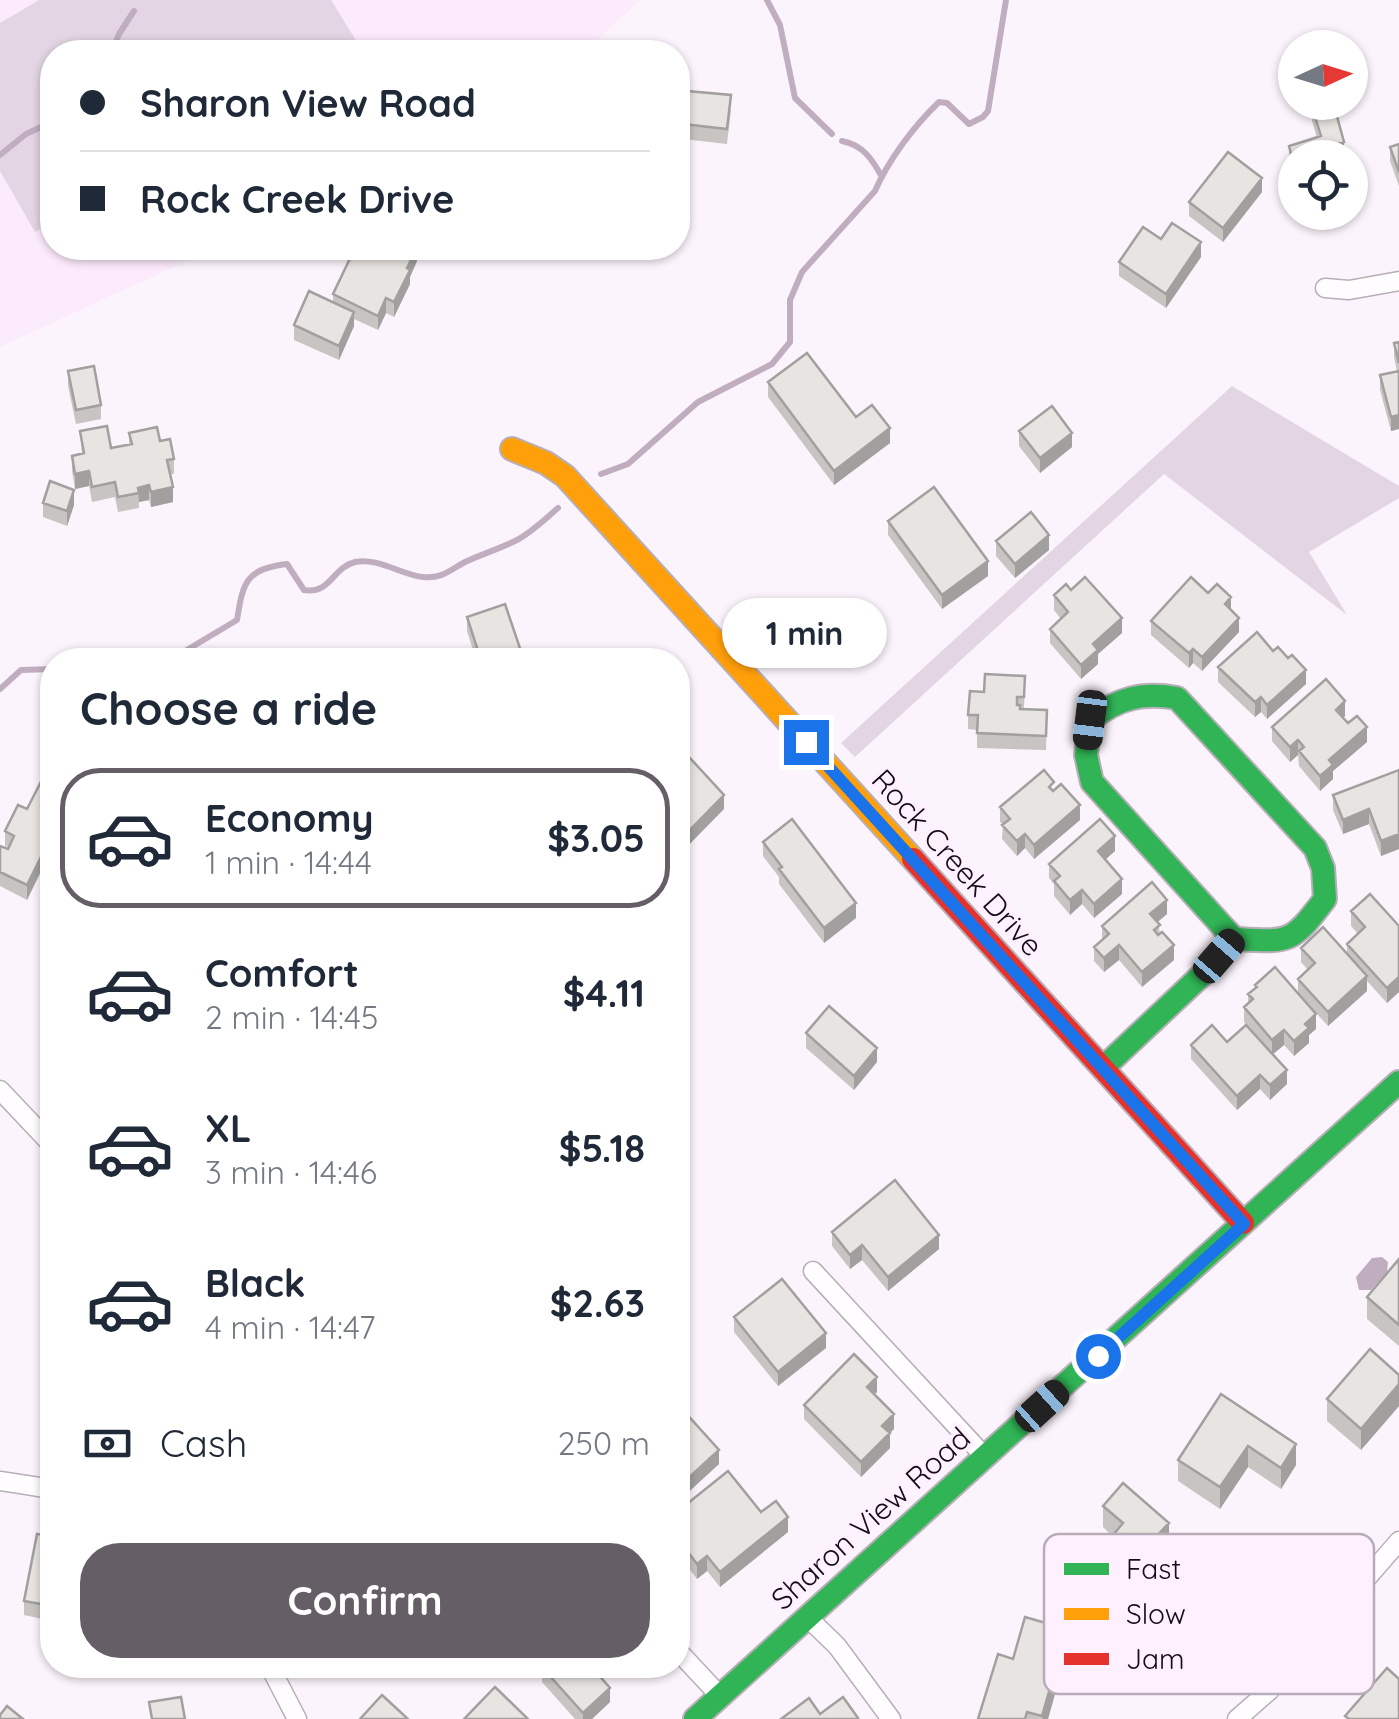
<!DOCTYPE html>
<html lang="en">
<head>
<meta charset="utf-8">
<style>
  body { margin:0; font-family:Quicksand,sans-serif; background:#f2f2f3; color:#1f2937; height:100vh; display:flex; flex-direction:column; font-size:38px; white-space:nowrap }
  * { box-sizing:border-box; margin:0 }
  p { font-size:32px; color:#747a83 }
  .icon { flex:none; width:55px; height:55px; fill:none; stroke:currentColor; stroke-width:2; stroke-linecap:round; stroke-linejoin:round }
  .map { position:relative; flex:1; overflow:hidden }
  .details { position:absolute; left:40px; top:648px; width:650px; height:1030px; display:flex; flex-direction:column; background:#fff; border-radius:40px; box-shadow:0 2px 8px #0004 }
  .details>* { flex:none }
  .guide { position:absolute; left:40px; top:40px; width:650px; height:220px; border-radius:40px; box-shadow:0 2px 8px #0004; display:grid; align-content:center; height:220px; padding:0 40px; background:#fff }
  .needle { width:65px; rotate:86deg }
  .controls { position:absolute; left:1278px; top:30px; display:grid; gap:20px }
  .controls a { display:grid; place-items:center; width:90px; height:90px; border-radius:50%; background:#fff; box-shadow:0 2px 8px #0004; font-size:50px }
  .end { position:absolute; width:45px; height:45px; margin:-22px; border:12px solid #1a73e8; background:#fff; box-shadow:0 0 0 5px #fff }
  .from { border-radius:50% }
  .bubble { position:absolute; height:70px; border-radius:35px; background:#fff; box-shadow:0 2px 8px #0004; font-size:32px; font-weight:800; line-height:70px; text-align:center }
  .car { position:absolute; width:30px; height:60px; margin:-30px -15px; border-radius:12px; box-shadow:0 0 8px 2px #0007; background:linear-gradient(#222 24%,#8ab4d8 0 40%,#222 0 76%,#8ab4d8 0 86%,#222 0) }
  .guide b { display:flex; align-items:center; gap:35px; height:95px; font-size:38px }
  .guide b+b { border-top:2px solid #e0e1e3 }
  .guide i { width:25px; height:25px; background:#1f2937 }
  ul { padding:0; list-style:none }
  li { display:flex; align-items:center; gap:30px; height:140px; margin:0 20px 15px; padding:0 20px; border:5px solid transparent; border-radius:40px }
  li div { flex:1 }
  li b { display:block; font-size:38px }
  li em { font-style:normal; font-weight:800 }
  li.on { border-color:#665e66 }
  li>.icon { width:90px; height:90px; stroke-width:1.5 }
  h2 { padding:0 40px; font-size:45px; line-height:120px }
  .pay { display:flex; align-items:center; gap:25px; height:110px; padding:0 40px; font-size:38px }
  .pay p { margin-inline-start:auto }
  .cta { display:flex; gap:20px; margin-top:auto; padding:20px 40px }
  .cta a { flex:1; height:115px; border-radius:40px; background:#665e66; color:#fff; font-size:40px; font-weight:800; line-height:115px; text-align:center }
  .map>svg:first-child { display:block }
</style>
</head>
<body>
<div class="map">
<svg width="1399" height="1719" viewBox="0 0 1399 1719">
  <rect width="100%" height="100%" fill="#fcf4fc"/>
  <path fill="#fcebfc" d="M0 0H640L585 52H52V248H215L0 347Z"/>
  <path fill="#e3d5e3" d="M39 0H331L357 42 339 52H52V222L35 232 0 171V23Z
    M1232 386 1399 486V498L1309 552 1347 615 1164 474 855 757 841 743Z"/>
  <path fill="#c0aec0" d="M1382 1257 1388 1262 1387 1272 1371 1290H1359L1356 1277 1372 1258Z"/>
  <g fill="none" stroke-linecap="round" stroke-linejoin="round">
    <path stroke="#c0aec0" stroke-width="6" d="M767 0 780 25 795 98 832 134
      M112 52 119 34 134 11
      M842 141C863 145 872 159 882 177
      M0 155 26 134 52 122
      M601 474 628 464 698 402 772 364 790 342V300L802 272 875 191C889 159 914 126 939 102L947 103 969 124 983 117 988 111 1006 0
      M170 660 237 620C243 583 245 569 287 564L304 590C331 594 332 568 355 562 377 557 402 575 423 577 442 579 450 570 465 562 482 554 499 549 515 541 531 533 545 519 558 508
      M0 689 21 670 52 669"/>
    <defs>
      <path id="street" d="M1325 288 1349 290 1399 281
        M0 1090 52 1145
        M813 1271 985 1457
        M0 1481 52 1489
        M807 1617 837 1646 891 1719
        M678 1651 720 1696
        M269 1665 297 1719
        M1237 1719 1270 1690 1399 1541"/>
      <path id="fast" d="M1103 1068 1205 972 1234 939C1290 942 1291 944 1325 899L1323 868 1315 848 1177 698C1142 692 1118 698 1090 720L1086 755 1092 782 1234 939
        M695 1719 1399 1082"/>
      <path id="slow" d="M512 449 546 463 565 476 913 859"/>
      <path id="jam" d="M913 859 1243 1223"/>
    </defs>
    <use href="#street" stroke="#b7afb7" stroke-width="21"/>
    <use href="#fast" stroke="#b7afb7" stroke-width="26"/>
    <use href="#slow" stroke="#b7afb7" stroke-width="26"/>
    <use href="#jam" stroke="#b7afb7" stroke-width="26"/>
    <use href="#street" stroke="#fffdff" stroke-width="18"/>
    <use href="#fast" stroke="#30b455" stroke-width="22"/>
    <use href="#slow" stroke="#ff9f0a" stroke-width="22"/>
    <use href="#jam" stroke="#e5322d" stroke-width="22"/>
  </g>
  <path fill="#c7c4c2" d="M1312 107 1344 156 1295 158V182L1289 160V146L1317 138 1312 121Z
    M731 110 727 144 683 139V124Z
    M1399 144V186L1390 161V147Z
    M1262 192 1223 242 1189 216V202Z
    M1161 239 1201 257 1166 308 1119 276V262Z
    M417 261 410 277V284L394 317 386 313 378 330 354 319V326L339 360 294 340V325L333 302V294Z
    M1399 342V429L1391 431 1380 390V375L1397 371 1394 357V343Z
    M68 371 101 405V419L76 424 68 386Z
    M768 382 856 417 890 443 834 485 768 397Z
    M80 431 111 448 129 444V433L160 441 174 459V474H170L173 502 151 507 149 500 139 502V508L118 512 115 497 92 502 89 486 75 489 72 471V456L82 454Z
    M1019 431 1072 447 1040 473 1019 446Z
    M43 503 74 505 67 526 43 517Z
    M888 521 988 576 942 609 888 535Z
    M996 541 1049 550 1015 578 996 556Z
    M1071 590 1122 633 1098 654V664L1081 679 1050 643V629L1061 619 1054 610V595Z
    M1208 593 1231 611 1239 632 1202 671 1193 663 1189 668 1151 635V621Z
    M467 617 524 660H476L467 631Z
    M1218 667 1306 684 1267 719 1261 712 1255 717 1218 682Z
    M1025 676 1024 709 1047 710 1046 750 977 748V730L968 729V715L984 692Z
    M1345 716 1343 718 1367 742 1333 771V779L1320 791 1299 766 1298 755 1290 762 1272 741V727Z
    M52 770V869L44 865 27 900 0 886V846L8 849 9 847 5 846V831L27 809Z
    M1399 770V849L1381 856 1369 824 1343 834 1333 810V795Z
    M1054 790 1080 820 1034 859 1025 848 1017 856 1002 839 1003 824 1000 822V807Z
    M763 842 856 918 824 943 779 884V877L763 856Z
    M1115 851 1105 860 1122 894 1094 918 1082 904 1070 915 1054 896V884L1049 878V864Z
    M1351 911 1399 926V992L1387 1003 1367 981V991L1328 1026 1298 993V979L1308 970 1301 962V948L1347 954V944L1358 934 1351 926Z
    M1167 914 1158 922 1160 934 1174 960 1142 987 1119 960 1104 972 1094 961V947L1102 940V926Z
    M1255 985 1316 1029 1309 1035V1043L1294 1056 1284 1045 1273 1054 1287 1084 1270 1100 1260 1089 1237 1110 1191 1059V1045L1258 1038 1244 1022V1007L1248 1003V994L1255 988Z
    M806 1033 877 1062 854 1090 806 1048Z
    M832 1232 939 1249 888 1291 862 1260 850 1269 832 1246Z
    M1399 1259V1346L1367 1319V1297Z
    M734 1317 826 1348 778 1386 734 1332Z
    M1399 1375V1406L1361 1450 1327 1421V1399Z
    M877 1392 874 1394 894 1429 890 1433V1448L861 1477 804 1419V1405Z
    M1221 1394 1296 1465 1281 1489 1248 1467 1220 1509 1178 1481V1460Z
    M678 1415 719 1464 683 1497 678 1491Z
    M1103 1506 1169 1544 1165 1549 1174 1579 1120 1640 1079 1603V1581L1109 1548V1540L1112 1536 1103 1527Z
    M678 1511 761 1512 788 1532 720 1587 707 1571 697 1579 678 1554Z
    M52 1536V1621L24 1615V1601Z
    M1067 1651 1048 1719H978L1013 1659Z
    M544 1665H593L591 1666 610 1702 592 1719H575L542 1682V1667Z"/>
  <path fill="#a2a09e" d="M1344 142V156L1338 158V144Z
    M1262 178V192L1223 242V228Z
    M1201 242V257L1166 308V294Z
    M417 248V261L410 277V284L394 317V302L407 268Z
    M386 298V313L378 330V316Z
    M354 312V326L339 360V346Z
    M1399 415V429L1391 431V417Z
    M890 428V443L834 485V471Z
    M1072 433V447L1040 473V458Z
    M89 471V486L75 489V474Z
    M149 485V500L139 502 138 488Z
    M173 487V502L151 507V492Z
    M74 490V505L67 526V511Z
    M1049 535V550L1015 578V564Z
    M988 561V576L942 609V595Z
    M1231 597V612L1225 604Z
    M1122 618V633L1098 654V664L1081 679V665L1093 644Z
    M1239 618V632L1202 671V657Z
    M1193 649V663L1189 668V653Z
    M1306 670V684L1267 719V705Z
    M1261 697V712L1255 717V702Z
    M1345 701V716L1336 724V710Z
    M1367 727V742L1333 771V779L1320 791V776L1329 760Z
    M1298 740V755L1290 762V747Z
    M724 795V809L678 856V842Z
    M1080 805V820L1034 859V845Z
    M1369 809V824L1343 834V820Z
    M1025 834V848L1017 856V841Z
    M1399 834V849L1381 856V841Z
    M1115 836V851L1098 866V851Z
    M44 851V865L27 900V885Z
    M1122 879V894L1094 918V904Z
    M1082 890V904L1070 915V900Z
    M1167 900V914L1150 928V914Z
    M856 903V918L824 943V928Z
    M1119 945V960L1104 972V958Z
    M1174 945V960L1142 987V972Z
    M1367 976V991L1328 1026V1012Z
    M1399 977V992L1387 1003V988Z
    M1316 1014V1029L1309 1035V1043L1294 1056V1041L1305 1024Z
    M1284 1030V1045L1272 1055V1040Z
    M877 1048V1062L854 1090V1076Z
    M1287 1070V1084L1270 1100V1085Z
    M1260 1075V1089L1237 1110V1096Z
    M939 1235V1249L888 1291V1277Z
    M862 1245V1260L850 1269V1255Z
    M826 1333V1348L778 1386V1372Z
    M877 1377V1392L867 1402V1387Z
    M1399 1384V1406L1361 1450V1429Z
    M894 1414V1429L882 1440V1426Z
    M890 1433V1448L861 1477V1462Z
    M1296 1444V1465L1281 1489V1468Z
    M1248 1446V1467L1220 1509V1487Z
    M719 1450V1464L683 1497V1483Z
    M788 1517V1532L720 1587V1572Z
    M1169 1523V1544L1154 1561V1539Z
    M707 1556V1571L697 1579V1564Z
    M1174 1557V1579L1120 1640V1618Z
    M1067 1629V1651L1048 1719H1042Z
    M610 1688V1702L592 1719H583V1713Z"/>
  <path fill="#e7e4e1" stroke="#a2a09e" stroke-width="2.5" d="M687 91 731 95 727 129 683 124Z
    M1327 102H1333L1344 142 1338 144 1342 158H1295V168L1289 146 1321 136 1312 107Z
    M1399 144V172L1390 147Z
    M1228 152 1262 178 1223 228 1189 202Z
    M1172 223 1201 242 1166 294 1119 262 1143 227 1161 239Z
    M355 248H417L407 268 410 270 394 302 386 298 378 316 333 294Z
    M309 291 354 312 339 346 294 325Z
    M1399 342V363L1394 343Z
    M807 353 856 417 872 405 890 428 834 471 768 382Z
    M94 366 101 405 76 410 68 371Z
    M1399 371V415L1391 417 1380 375Z
    M1052 406 1072 433 1040 458 1019 431Z
    M107 426 111 448 132 444 129 433 157 427 160 441 170 439 174 459 167 460 173 487 151 492 149 485 138 488 139 493 118 497 115 482 92 487 89 471 75 474 72 456 84 453 80 431Z
    M50 481 74 490 67 511 43 503Z
    M934 487 988 561 942 595 888 521Z
    M1031 512 1049 535 1015 564 996 541Z
    M1085 577 1122 618 1093 644 1098 650 1081 665 1050 629 1068 612 1054 595 1066 584 1071 590Z
    M1191 577 1208 593 1217 584 1231 597 1225 604 1239 618 1202 657 1193 649 1189 653 1151 621Z
    M505 604 524 660H481L467 617Z
    M1257 632 1273 651 1278 647 1288 658 1292 655 1306 670 1267 705 1261 697 1255 702 1218 667Z
    M985 674 1025 676 1024 697H1017V705H1020V709L1047 710 1046 736 977 733 978 715H968L970 691 984 692Z
    M1326 679 1345 701 1336 710 1348 723 1357 716 1367 727 1329 760 1333 765 1320 776 1299 751 1304 747 1298 740 1290 747 1272 727Z
    M678 745 724 795 678 842Z
    M48 768 52 770V855L44 851 27 885 0 872V846L8 849 14 836 5 831 18 805 27 809Z
    M1044 770 1054 782 1049 787 1053 791 1061 784 1080 805 1034 845 1025 834 1017 841 1002 825 1010 819 1000 807Z
    M1399 770V834L1381 841 1369 809 1343 820 1333 795Z
    M792 819 856 903 824 928 779 869 782 867 763 842Z
    M1100 819 1115 836 1098 851 1122 879 1094 904 1082 890 1070 900 1054 881 1060 876 1049 864Z
    M1152 882 1167 900 1150 914 1160 925 1154 930 1158 935 1162 932 1174 945 1142 972 1119 945 1104 958 1094 947 1109 934 1102 926Z
    M1370 894 1399 926V977L1387 988 1347 944 1365 927 1351 911Z
    M1323 927 1367 976 1328 1012 1298 979 1315 963 1301 948Z
    M1275 967 1316 1014 1305 1024 1309 1028 1294 1041 1284 1030 1272 1040 1244 1007 1253 999 1248 994 1257 987 1255 985Z
    M829 1006 877 1048 854 1076 806 1033Z
    M1212 1025 1227 1042 1246 1025 1287 1070 1270 1085 1260 1075 1237 1096 1191 1045Z
    M895 1180 939 1235 888 1277 862 1245 850 1255 832 1232Z
    M1399 1259V1325L1367 1297Z
    M782 1279 826 1333 778 1372 734 1317Z
    M1370 1349 1399 1375V1384L1361 1429 1327 1399Z
    M854 1354 877 1377 867 1387 894 1414 882 1426 890 1433 861 1462 804 1405Z
    M1221 1394 1296 1444 1281 1468 1248 1446 1220 1487 1178 1460Z
    M683 1410 719 1450 683 1483 678 1477V1415Z
    M728 1471 761 1512 776 1501 788 1517 720 1572 707 1556 697 1564 678 1539V1511Z
    M1123 1483 1169 1523 1154 1539 1174 1557 1120 1618 1079 1581 1113 1543 1109 1540 1123 1523 1103 1506Z
    M37 1534 52 1536V1606L24 1601Z
    M1025 1617 1067 1629 1042 1716 1027 1712 1025 1719H978L998 1654 1013 1659Z
    M544 1665H590L610 1688 583 1713 542 1667Z
    M1387 1668 1399 1679V1719H1349L1345 1716Z
    M495 1687 528 1719H464Z
    M382 1695 408 1719H360Z
    M181 1697 185 1719H152L149 1702Z
    M843 1697 858 1718 856 1719H781L809 1698 820 1714Z
    M7 1706 23 1719H0V1715Z"/>
  <g fill="none" stroke-linecap="round" stroke-linejoin="round">
    <path stroke="#1a73e8" stroke-width="12" d="M806 742 1244 1224 1098 1356"/>
  </g>
  <g text-anchor="middle" stroke-width="8" stroke-linejoin="round" paint-order="stroke">
    <g font-size="30" fill="#150d15" stroke="#fff0ff">
      <text transform="translate(957 863) rotate(48)" y="10">Rock Creek Drive</text>
      <text transform="translate(871 1519) rotate(-42)" y="10">Sharon View Road</text>
    </g>
  </g>
  <rect x="1044" y="1534" width="330" height="160" rx="15" fill="#fff0ff" stroke="#b9acb9" stroke-width="2.5"/>
  <rect x="1064" y="1563" width="45" height="12" fill="#30b455"/>
  <rect x="1064" y="1608" width="45" height="12" fill="#ff9f0a"/>
  <rect x="1064" y="1653" width="45" height="12" fill="#e5322d"/>
  <g font-size="28" fill="#150d15">
    <text x="1126" y="1579">Fast</text>
    <text x="1126" y="1624">Slow</text>
    <text x="1126" y="1669">Jam</text>
  </g>
</svg>
<div class="controls">
<a><svg class="needle" viewBox="-14 -14 28 28"><path d="M0-13l5 13h-10z" fill="#e53935"/><path d="M0 13l5-13h-10z" fill="#747a83"/></svg></a>
<a><svg class="icon" aria-label="locate" viewBox="0 0 24 24"><circle cx="12" cy="12" r="6"/><path d="M12 2v4M12 18v4M2 12h4M18 12h4"/></svg></a>
</div>
<i class="end from" style="left:1098px;top:1356px"></i>
<i class="end" style="left:806px;top:742px"></i>
<div class="bubble" style="left:722px;top:598px;width:165px">1 min</div>
<i class="car" style="left:1090px;top:720px;rotate:187deg"></i>
<i class="car" style="left:1219px;top:956px;rotate:41deg"></i>
<i class="car" style="left:1042px;top:1406px;rotate:48deg"></i>
<div class="guide">
<b><i class="from"></i>Sharon View Road</b>
<b><i></i>Rock Creek Drive</b>
</div>
<section class="details">
<h2>Choose a ride</h2>
<ul>
<li class="on"><svg class="icon" aria-label="car" viewBox="0 0 24 24"><path d="M5 17H2v-5l4-1 3-4h7l3 4 3 1v5h-3M9 17h6M6 11h13"/><circle cx="7" cy="17" r="2"/><circle cx="17" cy="17" r="2"/></svg><div><b>Economy</b><p>1 min · 14:44</p></div><em>$3.05</em></li>
<li><svg class="icon" aria-label="car" viewBox="0 0 24 24"><path d="M5 17H2v-5l4-1 3-4h7l3 4 3 1v5h-3M9 17h6M6 11h13"/><circle cx="7" cy="17" r="2"/><circle cx="17" cy="17" r="2"/></svg><div><b>Comfort</b><p>2 min · 14:45</p></div><em>$4.11</em></li>
<li><svg class="icon" aria-label="car" viewBox="0 0 24 24"><path d="M5 17H2v-5l4-1 3-4h7l3 4 3 1v5h-3M9 17h6M6 11h13"/><circle cx="7" cy="17" r="2"/><circle cx="17" cy="17" r="2"/></svg><div><b>XL</b><p>3 min · 14:46</p></div><em>$5.18</em></li>
<li><svg class="icon" aria-label="car" viewBox="0 0 24 24"><path d="M5 17H2v-5l4-1 3-4h7l3 4 3 1v5h-3M9 17h6M6 11h13"/><circle cx="7" cy="17" r="2"/><circle cx="17" cy="17" r="2"/></svg><div><b>Black</b><p>4 min · 14:47</p></div><em>$2.63</em></li>
</ul>
<div class="pay"><svg class="icon" aria-label="cash" viewBox="0 0 24 24"><path d="M3 7h18v10H3z"/><circle cx="12" cy="12" r="2"/></svg>Cash<p>250 m</p></div>
<div class="cta"><a>Confirm</a></div>
</section>
</div>
</body>
</html>
